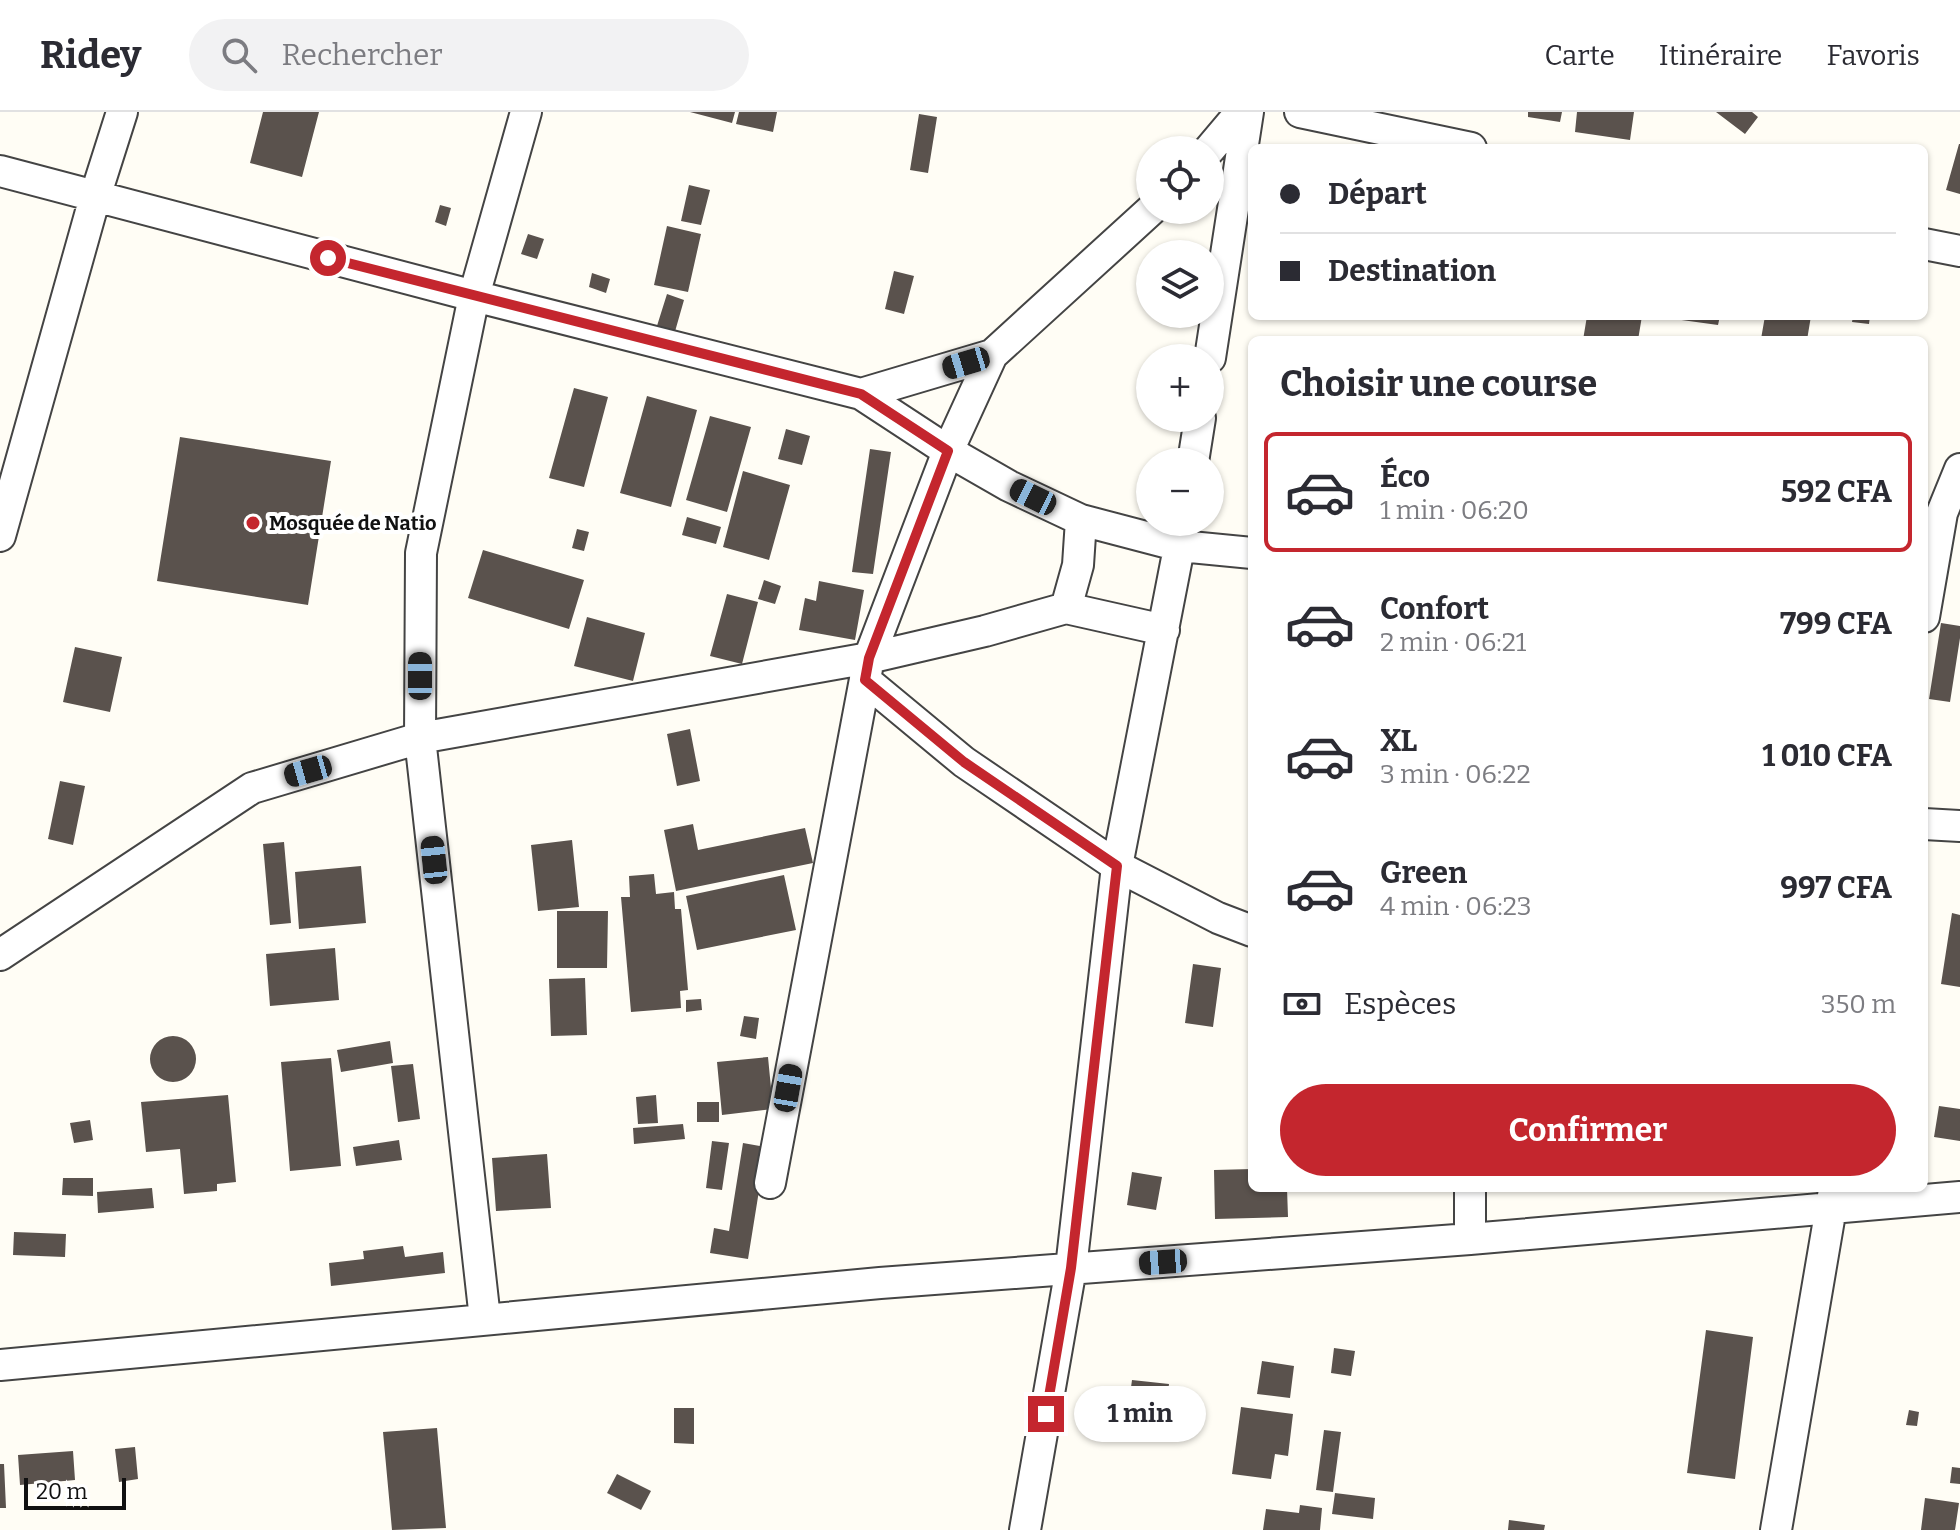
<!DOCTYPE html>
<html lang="fr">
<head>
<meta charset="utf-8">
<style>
  body { margin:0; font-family:Bitter,serif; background:#f2f2f3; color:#2b2b33; height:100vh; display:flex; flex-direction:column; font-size:30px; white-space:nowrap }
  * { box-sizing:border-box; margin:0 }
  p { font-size:26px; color:#7c7c81 }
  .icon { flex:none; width:44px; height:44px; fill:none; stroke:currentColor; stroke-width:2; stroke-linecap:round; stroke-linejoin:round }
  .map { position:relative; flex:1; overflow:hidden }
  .panel { position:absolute; left:1248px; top:224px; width:680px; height:856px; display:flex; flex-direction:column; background:#fff; border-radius:12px; box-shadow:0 2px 6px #0004 }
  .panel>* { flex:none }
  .top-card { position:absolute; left:1248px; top:32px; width:680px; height:176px; border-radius:12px; box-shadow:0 2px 6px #0004; display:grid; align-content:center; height:176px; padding:0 32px; background:#fff }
  .controls { position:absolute; left:1136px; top:24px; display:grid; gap:16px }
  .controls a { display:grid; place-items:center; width:88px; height:88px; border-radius:50%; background:#fff; box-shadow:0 2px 6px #0004; font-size:40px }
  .scale { position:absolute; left:24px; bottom:20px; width:102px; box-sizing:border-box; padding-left:8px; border:4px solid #111; border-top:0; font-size:22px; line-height:28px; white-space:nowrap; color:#111; -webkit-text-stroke:6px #fff; paint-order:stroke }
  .end { position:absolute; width:36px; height:36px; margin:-18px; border:10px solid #c4262e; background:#fff; box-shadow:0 0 0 4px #fff }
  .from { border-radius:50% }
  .bubble { position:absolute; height:56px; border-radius:28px; background:#fff; box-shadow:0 2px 6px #0004; font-size:26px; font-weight:700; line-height:56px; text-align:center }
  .car { position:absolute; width:24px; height:48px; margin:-24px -12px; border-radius:10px; box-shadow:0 0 6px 2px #0007; background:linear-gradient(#222 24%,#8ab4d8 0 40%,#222 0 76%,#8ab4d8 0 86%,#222 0) }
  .top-card b { display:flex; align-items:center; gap:28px; height:76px; font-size:30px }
  .top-card b+b { border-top:2px solid #e1e1e2 }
  .top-card i { width:20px; height:20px; background:#2b2b33 }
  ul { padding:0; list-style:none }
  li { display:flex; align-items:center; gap:24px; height:120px; margin:0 16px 12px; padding:0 16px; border:4px solid transparent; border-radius:12px }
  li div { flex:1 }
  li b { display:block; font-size:30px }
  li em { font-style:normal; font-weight:700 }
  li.current { border-color:#c4262e }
  li>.icon { width:72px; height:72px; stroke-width:1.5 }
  h2 { padding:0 32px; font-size:36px; line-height:96px }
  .pay { display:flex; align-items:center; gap:20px; height:88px; padding:0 32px; font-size:30px }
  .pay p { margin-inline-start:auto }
  .action { display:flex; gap:16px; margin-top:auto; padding:16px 32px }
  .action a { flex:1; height:92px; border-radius:48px; background:#c4262e; color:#fff; font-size:32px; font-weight:700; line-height:92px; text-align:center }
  header { display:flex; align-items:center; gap:48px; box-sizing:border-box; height:112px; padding:0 40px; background:#fff; border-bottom:2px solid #e1e1e2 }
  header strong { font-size:38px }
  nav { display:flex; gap:44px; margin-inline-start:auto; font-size:28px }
  .search { width:560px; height:72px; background:#f2f2f3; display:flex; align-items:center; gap:20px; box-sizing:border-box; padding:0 28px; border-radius:44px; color:#7c7c81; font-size:30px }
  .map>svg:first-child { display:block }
</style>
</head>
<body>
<header>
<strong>Ridey</strong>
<div class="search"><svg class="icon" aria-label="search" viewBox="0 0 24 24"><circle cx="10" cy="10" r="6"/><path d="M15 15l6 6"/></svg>Rechercher</div>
<nav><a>Carte</a><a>Itinéraire</a><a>Favoris</a></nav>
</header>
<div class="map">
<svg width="1960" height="1418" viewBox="0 0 1960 1418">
  <rect width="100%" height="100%" fill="#fffdf5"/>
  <path fill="#5a524d" d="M263 0H319L302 65 250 51Z
    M690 0H735L732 11Z
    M739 0H777L773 20 736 12Z
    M1528 0H1562L1560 10 1528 5Z
    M1577 0H1634L1630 28 1575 20Z
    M1716 0H1752L1758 5 1745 22Z
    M919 2 937 5 928 61 910 58Z
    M1959 32H1960V82L1946 78Z
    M689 73 710 78 701 113 681 109Z
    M440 93 451 96 446 114 435 110Z
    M667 114 701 122 688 180 654 173Z
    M528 122 544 127 537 147 521 142Z
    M894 159 914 164 904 202 885 197Z
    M592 161 610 167 606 181 589 175Z
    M667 182 684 188 674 223 656 217Z
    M1587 204H1642L1638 228H1583Z
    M1667 204H1720L1718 213 1667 206Z
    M1765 204H1811L1807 228 1761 227Z
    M1853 204H1870L1869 212 1852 210Z
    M1916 224V228H1872V225Z
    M574 276 608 285 584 375 549 366Z
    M647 284 697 298 671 395 620 381Z
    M710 304 751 315 727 400 686 388Z
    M786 317 810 324 802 353 778 347Z
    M180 325 331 349 308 493 157 469Z
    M870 337 891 340 873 462 852 460Z
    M743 359 790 373 769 448 723 435Z
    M687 405 721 415 716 432 682 423Z
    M577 417 589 420 584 439 572 436Z
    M483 438 584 468 569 517 468 486Z
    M764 468 781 474 775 492 758 487Z
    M819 469 864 478 855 528 799 518 805 486 816 489Z
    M727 482 758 490 742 552 710 544Z
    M587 505 645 521 633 569 574 554Z
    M1941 511 1960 514V526L1950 590 1929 587Z
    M75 535 122 545 110 600 63 590Z
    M690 617 700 669 677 674 667 622Z
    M60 669 85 674 73 733 48 727Z
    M693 712 698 738 805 716 813 751 676 779 664 718Z
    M572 728 579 795 538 799 531 733Z
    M284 730 291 811 270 813 263 732Z
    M361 754 366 811 299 817 295 760Z
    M654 762 656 782 674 780 675 797H681L688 878 680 879 681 896 631 900 621 785H630L629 764Z
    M784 763 796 818 697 838 686 784Z
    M557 799H608L607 856H557Z
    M1952 801 1960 803V875L1941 872Z
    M335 836 339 888 270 894 266 842Z
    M1193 852 1221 856 1213 915 1185 911Z
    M585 866 587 923 551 924 549 867Z
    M701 887 702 898 686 900V888Z
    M744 904 759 906 756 927 740 924Z
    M150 947a23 23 0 1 1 46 0a23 23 0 1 1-46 0Z
    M390 929 393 951 341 960 337 938Z
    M768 945 773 997 722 1003 717 950Z
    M331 946 341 1054 290 1059 281 950Z
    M413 952 420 1007 398 1010 391 954Z
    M228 983 236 1070 217 1072V1079L184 1082 180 1037 146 1040 141 990Z
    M656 983 658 1011 638 1012 636 985Z
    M697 990H719V1010H697Z
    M1939 994 1960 997V1029L1934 1025Z
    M90 1008 93 1028 74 1031 70 1011Z
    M683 1012 685 1027 634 1032 633 1016Z
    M399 1028 402 1048 356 1054 353 1035Z
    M712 1029 729 1031 722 1078 706 1076Z
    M743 1031 766 1035 748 1147 710 1141 714 1116 729 1119Z
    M547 1042 551 1096 496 1099 492 1046Z
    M1252 1057V1076H1287L1288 1105 1215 1107 1214 1058Z
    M1132 1060 1162 1065 1156 1098 1127 1093Z
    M63 1066H93V1084L62 1083Z
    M152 1076 154 1096 98 1101 97 1080Z
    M14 1120 66 1122 65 1145 13 1143Z
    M403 1134 405 1145 443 1140 445 1161 331 1174 329 1151 364 1147 363 1139Z
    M1706 1218 1753 1225 1735 1367 1687 1361Z
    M1334 1236 1355 1239 1351 1264 1331 1261Z
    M1262 1249 1294 1254 1290 1286 1257 1282Z
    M1132 1268 1169 1272 1166 1295 1129 1290Z
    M1241 1295 1293 1302 1288 1344 1275 1342 1271 1367 1232 1362Z
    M674 1296H694V1332L674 1331Z
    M1909 1298 1919 1300 1917 1314 1906 1313Z
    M437 1316 446 1416 392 1418 383 1320Z
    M1324 1318 1341 1320 1333 1380 1316 1378Z
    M135 1335 138 1367 119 1370 115 1337Z
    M73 1339 75 1368 20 1373 18 1343Z
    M0 1352H4L6 1396H0Z
    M1952 1355 1960 1356V1372L1950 1371Z
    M617 1362 651 1379 641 1398 607 1381Z
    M1335 1381 1375 1386 1373 1407 1332 1402Z
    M1925 1386 1959 1391 1955 1418H1921Z
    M1300 1393 1322 1396 1320 1418H1263L1266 1397 1299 1401Z
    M1509 1408 1545 1413 1544 1418H1508Z"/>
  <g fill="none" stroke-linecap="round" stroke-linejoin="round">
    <defs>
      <path id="street" d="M1300 0 1471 36
        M1209 38 1241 0
        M0 59 474 184 861 282 948 339 1009 374 1081 408 1180 434 1252 441
        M1924 132 1960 139
        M1210 246 1248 0
        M861 282 992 243 1151 98
        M1193 350 1200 306
        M0 424 95 85 122 0
        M1066 496 1078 453 1081 408
        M1924 505 1942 401 1960 357
        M865 568 964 650 1117 754 1218 806 1252 819
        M1924 712 1960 714
        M0 843 252 676 420 626 869 546 985 519 1066 496 1164 518
        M770 1071 869 546 948 339 992 243
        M1470 1076V1127
        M485 1207 420 626 421 441 474 184 526 0
        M0 1253 880 1171 1470 1127 1960 1085
        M1025 1418 1071 1156 1117 754 1184 410
        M1776 1418 1834 1078"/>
    </defs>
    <use href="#street" stroke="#444" stroke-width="34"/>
    <use href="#street" stroke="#fff" stroke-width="30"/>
  </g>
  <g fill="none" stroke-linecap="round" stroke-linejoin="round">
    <path stroke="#c4262e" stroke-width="10" d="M328 146 861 282 948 339 869 546 865 568 964 650 1117 754 1071 1156 1046 1302"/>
  </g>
  <circle fill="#c4262e" stroke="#fff" stroke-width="3" cx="253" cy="411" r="8"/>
  <g text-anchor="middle" stroke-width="8" stroke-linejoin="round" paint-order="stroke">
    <g font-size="20" font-weight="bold" fill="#111" stroke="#fff" text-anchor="start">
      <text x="269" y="418">Mosquée de Natio</text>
    </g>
  </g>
</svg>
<div class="controls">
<a><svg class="icon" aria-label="locate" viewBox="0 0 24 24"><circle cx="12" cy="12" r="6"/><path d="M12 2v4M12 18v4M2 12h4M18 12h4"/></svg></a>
<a><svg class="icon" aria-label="layers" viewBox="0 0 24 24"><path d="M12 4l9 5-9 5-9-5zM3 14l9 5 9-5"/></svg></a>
<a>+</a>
<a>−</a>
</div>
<div class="scale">20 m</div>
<i class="end from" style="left:328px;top:146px"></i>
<i class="end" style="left:1046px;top:1302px"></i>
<div class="bubble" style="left:1074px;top:1274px;width:132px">1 min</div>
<i class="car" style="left:966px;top:251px;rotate:253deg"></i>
<i class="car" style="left:1033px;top:385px;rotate:296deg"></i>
<i class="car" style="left:420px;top:564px;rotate:0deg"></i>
<i class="car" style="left:308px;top:659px;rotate:254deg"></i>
<i class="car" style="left:434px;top:748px;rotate:354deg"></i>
<i class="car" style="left:788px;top:976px;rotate:10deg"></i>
<i class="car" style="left:1163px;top:1150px;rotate:266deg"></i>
<div class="top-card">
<b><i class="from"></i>Départ</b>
<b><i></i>Destination</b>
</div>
<section class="panel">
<h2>Choisir une course</h2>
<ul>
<li class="current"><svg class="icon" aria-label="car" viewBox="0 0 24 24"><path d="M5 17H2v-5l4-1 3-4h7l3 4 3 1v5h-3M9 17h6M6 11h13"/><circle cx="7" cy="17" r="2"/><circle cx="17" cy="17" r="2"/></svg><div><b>Éco</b><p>1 min · 06:20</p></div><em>592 CFA</em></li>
<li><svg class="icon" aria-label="car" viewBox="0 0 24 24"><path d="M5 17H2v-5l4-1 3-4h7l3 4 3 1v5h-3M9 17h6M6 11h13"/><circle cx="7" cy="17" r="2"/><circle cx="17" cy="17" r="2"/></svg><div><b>Confort</b><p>2 min · 06:21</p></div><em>799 CFA</em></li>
<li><svg class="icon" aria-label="car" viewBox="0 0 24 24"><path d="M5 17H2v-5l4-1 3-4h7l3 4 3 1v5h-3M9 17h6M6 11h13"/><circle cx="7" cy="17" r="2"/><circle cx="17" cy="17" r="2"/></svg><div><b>XL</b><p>3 min · 06:22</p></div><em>1 010 CFA</em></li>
<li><svg class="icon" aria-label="car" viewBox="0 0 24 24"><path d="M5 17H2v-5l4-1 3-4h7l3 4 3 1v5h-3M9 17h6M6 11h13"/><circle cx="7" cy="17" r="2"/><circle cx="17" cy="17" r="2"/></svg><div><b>Green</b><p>4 min · 06:23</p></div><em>997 CFA</em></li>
</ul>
<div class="pay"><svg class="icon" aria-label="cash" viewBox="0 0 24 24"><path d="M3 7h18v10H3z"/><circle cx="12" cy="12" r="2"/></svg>Espèces<p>350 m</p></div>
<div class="action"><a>Confirmer</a></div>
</section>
</div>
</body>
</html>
